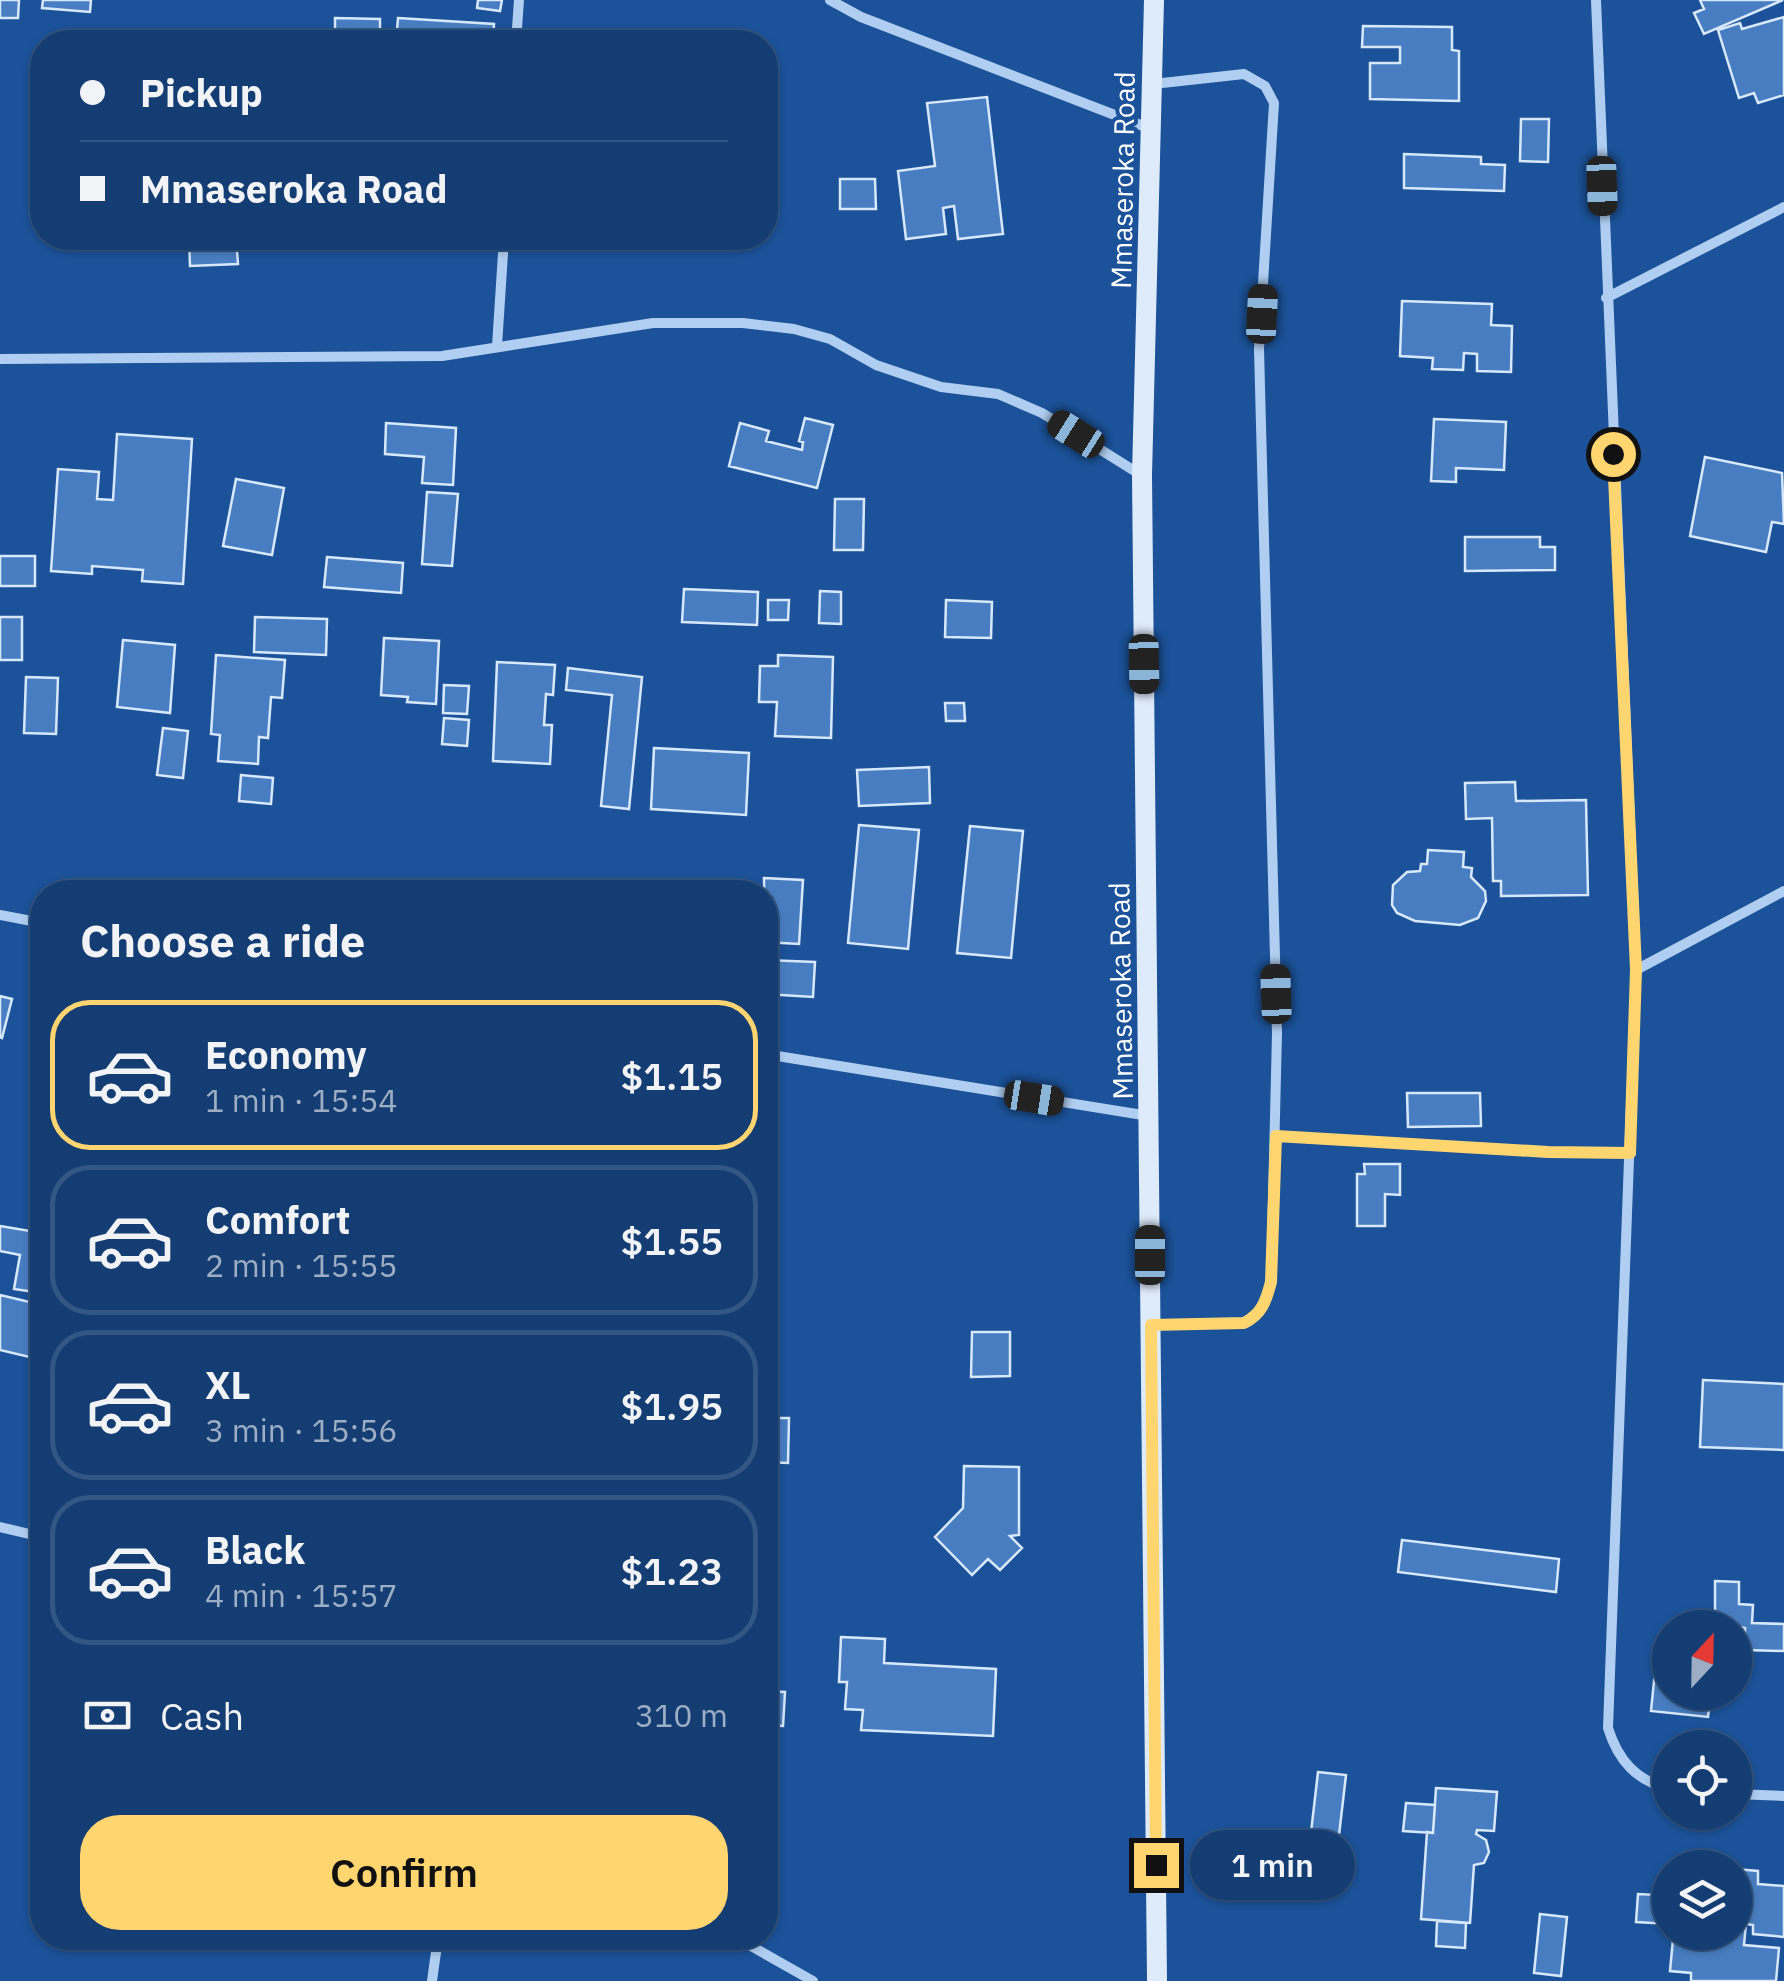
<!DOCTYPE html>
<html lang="en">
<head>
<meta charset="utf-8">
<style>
  body { margin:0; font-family:"IBM Plex Sans",sans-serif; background:#1d4578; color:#f1f3f6; height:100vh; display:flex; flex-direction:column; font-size:38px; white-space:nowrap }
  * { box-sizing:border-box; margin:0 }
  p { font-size:32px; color:#9daec4 }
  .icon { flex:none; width:55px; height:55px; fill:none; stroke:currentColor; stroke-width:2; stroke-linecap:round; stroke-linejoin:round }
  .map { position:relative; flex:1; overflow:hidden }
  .side { position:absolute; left:30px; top:880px; width:748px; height:1070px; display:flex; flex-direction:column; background:#143e73; border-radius:40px; box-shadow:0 2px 8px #0004,0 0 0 2px #335785 }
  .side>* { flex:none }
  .banner { position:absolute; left:30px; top:30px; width:748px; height:220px; border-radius:40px; box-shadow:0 2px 8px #0004,0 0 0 2px #335785; display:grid; align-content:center; height:220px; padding:0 50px; background:#143e73 }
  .needle { width:65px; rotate:22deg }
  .controls { position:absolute; left:1652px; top:1610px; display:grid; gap:20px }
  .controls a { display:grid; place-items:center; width:100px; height:100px; border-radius:50%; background:#143e73; box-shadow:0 2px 8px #0004,0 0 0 2px #335785; font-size:50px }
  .end { position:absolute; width:45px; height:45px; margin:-22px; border:12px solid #ffd570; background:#111; box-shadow:0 0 0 5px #111 }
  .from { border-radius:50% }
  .bubble { position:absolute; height:70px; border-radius:35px; background:#143e73; box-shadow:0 2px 8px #0004,0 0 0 2px #335785; font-size:32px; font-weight:600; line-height:70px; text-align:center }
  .car { position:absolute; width:30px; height:60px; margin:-30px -15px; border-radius:12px; box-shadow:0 0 8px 2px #0007; background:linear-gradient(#222 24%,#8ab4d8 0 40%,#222 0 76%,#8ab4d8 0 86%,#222 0) }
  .banner b { display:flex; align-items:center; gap:35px; height:95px; font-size:38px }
  .banner b+b { border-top:2px solid #335785 }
  .banner i { width:25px; height:25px; background:#f1f3f6 }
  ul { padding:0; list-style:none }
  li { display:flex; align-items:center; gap:30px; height:150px; margin:0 20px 15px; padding:0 30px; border:5px solid #335785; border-radius:40px }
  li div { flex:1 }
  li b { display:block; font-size:38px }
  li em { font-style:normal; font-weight:600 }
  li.current { border-color:#ffd570 }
  li>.icon { width:90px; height:90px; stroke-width:1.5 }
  h2 { padding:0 50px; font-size:45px; line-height:120px }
  .pay { display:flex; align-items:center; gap:25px; height:110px; padding:0 50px; font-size:38px }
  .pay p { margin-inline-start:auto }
  .button { display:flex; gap:20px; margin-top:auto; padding:20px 50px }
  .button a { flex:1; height:115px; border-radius:40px; background:#ffd570; color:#111; font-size:40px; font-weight:600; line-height:115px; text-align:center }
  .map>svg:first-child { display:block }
</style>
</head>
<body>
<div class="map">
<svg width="1784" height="1981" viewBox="0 0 1784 1981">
  <rect width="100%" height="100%" fill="#1b5299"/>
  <path fill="#487ec1" stroke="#d7e8fb" stroke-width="2.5" d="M0 0H19L18 18H0Z
    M43 0H91L90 12 42 8Z
    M478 0H502L500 11 477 8Z
    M1700 0H1783L1704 34 1694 13 1704 9Z
    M1784 17V95L1758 103 1754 93 1739 98 1718 30 1740 23 1742 29Z
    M335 18 380 19V42H335Z
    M398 18 494 24 493 42H396Z
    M1363 26 1452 27V50L1459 51V101L1370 99V63H1400V47H1362Z
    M987 97 1003 234 958 239 954 206 943 208 946 234 906 239 898 171 935 166 927 103Z
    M1521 119H1549L1548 162 1520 161Z
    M1404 154 1481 157V164L1505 165 1504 191 1404 188Z
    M840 179H875L876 209H840Z
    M189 238H236L238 264 190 266Z
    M1402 301 1492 304 1491 325 1512 326 1511 372 1477 371V354L1464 353 1463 370 1432 369 1433 358 1400 356Z
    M805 418 833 425 817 488 729 466 740 423 769 431 766 441 802 450 803 442 799 441Z
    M1434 419 1506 422 1504 470 1456 468V482L1431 481Z
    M386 423 456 428 453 485 422 483 424 457 385 454Z
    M117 434 192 439 183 584 142 581 143 570 92 566V574L51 571 58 469 99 472 97 499 113 500Z
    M1705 457 1782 473 1784 524 1772 522 1766 552 1690 536Z
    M236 479 284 488 272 555 223 546Z
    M427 492 458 494 452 566 422 564Z
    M835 499H864L863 550H834Z
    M1465 537H1540V547H1555V570L1465 571Z
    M0 556H35V586H0Z
    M327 557 403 563 401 593 324 587Z
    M684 589 758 592 757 625 682 622Z
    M820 591 841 592V624L819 623Z
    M768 600H789L788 620H768Z
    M946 600 992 602 991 638 945 637Z
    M0 617H22V660H0Z
    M255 617 327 619 326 655 254 652Z
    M384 638 439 641 436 704 407 702 408 697 381 695Z
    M123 640 175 645 170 713 117 707Z
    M216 655 285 660 282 698 271 697 268 738 259 737 258 764 218 761 220 735 211 734Z
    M778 655 833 657 831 738 775 736 777 702H759L760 666H778Z
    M497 662 555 665 553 695 546 694 544 725H552L550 764 493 761Z
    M568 668 642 677 629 809 601 806 612 695 566 690Z
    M26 677 58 678 56 734 24 733Z
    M444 685 469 686 467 714 443 713Z
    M945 703H964L965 721H946Z
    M444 718 469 720 467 746 442 744Z
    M163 728 188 731 183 778 157 775Z
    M654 748 749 753 746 815 651 809Z
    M929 767 930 803 859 806 857 770Z
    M241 775 273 778 271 804 239 801Z
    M1515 782 1516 801 1586 800 1588 895 1501 896V881H1493L1492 818 1466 819 1465 783Z
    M859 825 919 830 908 949 848 943Z
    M970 826 1023 831 1011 958 957 953Z
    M1428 850 1464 852 1463 867 1472 868 1471 877 1485 891 1486 901 1478 918 1460 925 1415 921 1397 913 1392 905 1393 885 1407 872 1420 871 1421 864H1427Z
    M764 878 803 880 799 944 765 942Z
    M765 960 815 962 813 997 765 994Z
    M0 996 12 999 2 1038 0 1037Z
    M1407 1093H1480L1481 1126 1408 1127Z
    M1364 1164H1400V1195L1385 1194V1226H1357V1174H1365Z
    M0 1226 42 1233 41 1293 14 1289 20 1255 0 1251Z
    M765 1289H774L772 1344 765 1343Z
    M0 1295 42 1305V1360L0 1350Z
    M972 1332H1010V1376L971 1377Z
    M1703 1380 1784 1384V1450L1700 1447Z
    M765 1383H774L773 1418H789L788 1463 765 1462Z
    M964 1466 1019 1467V1535L1010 1536 1022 1548 1000 1570 988 1559 972 1575 935 1537 963 1508Z
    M1402 1540 1559 1559 1556 1592 1398 1572Z
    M1715 1581 1739 1582V1604L1753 1605 1752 1623 1784 1624V1651L1745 1650V1628L1739 1627V1642H1735V1628H1683V1618H1715Z
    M841 1637 885 1639 884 1663 996 1669 993 1736 861 1730 863 1710 845 1709 847 1682H839Z
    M1657 1651 1670 1652V1692H1711L1708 1717 1651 1711Z
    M765 1691 785 1692 783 1726 765 1725Z
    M1318 1772 1346 1775 1338 1844 1310 1841Z
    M1436 1788 1497 1792 1494 1831 1477 1830 1476 1834 1486 1840 1489 1852 1484 1863 1474 1865 1470 1923 1421 1919 1427 1832 1433 1833Z
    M1406 1803 1435 1805 1433 1833 1403 1831Z
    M1735 1869 1758 1871V1884L1784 1886V1937L1753 1934V1925L1746 1924 1744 1945 1779 1948 1776 1981H1691V1973L1670 1971 1673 1939H1678V1932H1735Z
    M1666 1876H1670V1924L1636 1922 1638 1894 1657 1895 1658 1886H1665Z
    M1540 1914 1567 1917 1561 1976 1534 1973Z
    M1437 1921 1466 1923 1465 1948 1436 1946Z"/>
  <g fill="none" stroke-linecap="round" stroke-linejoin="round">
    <path stroke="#b0cef1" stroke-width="10" d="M830 0 861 17 1151 129
      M1596 0 1636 970 1608 1728C1618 1760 1636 1781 1670 1789
      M516 42 519 0
      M1606 298 1784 207
      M497 346 504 238
      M0 359 442 356 653 323H743L794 329 830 339 876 365 941 387 998 394 1042 413 1141 475
      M0 915 42 923
      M1636 970 1784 891
      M765 1054 1149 1116
      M1276 1136 1548 1152 1631 1153
      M1151 1325 1244 1323C1262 1314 1266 1301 1271 1282L1277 1033 1259 349 1274 103 1265 86 1244 74 1153 84
      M0 1527 42 1537
      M1735 1794 1784 1796
      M737 1938 813 1981
      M432 1981 438 1938"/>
    <path stroke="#deebfb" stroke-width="20" d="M1154 0 1142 475 1157 1981"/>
  </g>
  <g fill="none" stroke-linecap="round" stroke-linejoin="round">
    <path stroke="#ffd570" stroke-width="12" d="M1156 1865 1151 1325 1244 1323C1262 1314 1266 1301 1271 1282L1276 1136 1548 1152 1630 1153 1636 970 1613 454"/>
  </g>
  <g text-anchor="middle" stroke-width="8" stroke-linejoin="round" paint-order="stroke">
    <g font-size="28" fill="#fff" stroke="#1b5299">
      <text transform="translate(1123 180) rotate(-89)" y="10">Mmaseroka Road</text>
      <text transform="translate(1121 991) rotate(-91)" y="10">Mmaseroka Road</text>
    </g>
  </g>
</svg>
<div class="controls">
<a><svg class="needle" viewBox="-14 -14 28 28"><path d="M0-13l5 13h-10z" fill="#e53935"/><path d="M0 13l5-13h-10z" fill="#9daec4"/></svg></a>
<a><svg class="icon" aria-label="locate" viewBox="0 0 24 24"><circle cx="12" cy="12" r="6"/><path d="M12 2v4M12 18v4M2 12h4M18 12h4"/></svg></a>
<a><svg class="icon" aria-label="layers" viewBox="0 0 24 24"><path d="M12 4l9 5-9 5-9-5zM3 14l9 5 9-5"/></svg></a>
</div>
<i class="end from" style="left:1613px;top:454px"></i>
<i class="end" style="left:1156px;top:1865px"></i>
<div class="bubble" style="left:1190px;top:1830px;width:165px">1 min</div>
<i class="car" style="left:1602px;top:186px;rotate:178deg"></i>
<i class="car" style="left:1262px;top:314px;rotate:3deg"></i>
<i class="car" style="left:1076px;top:434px;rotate:302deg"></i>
<i class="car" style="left:1144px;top:664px;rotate:179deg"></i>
<i class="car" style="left:1276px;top:994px;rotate:358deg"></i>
<i class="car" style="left:1034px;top:1098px;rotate:99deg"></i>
<i class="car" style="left:1150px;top:1255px;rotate:0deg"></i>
<div class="banner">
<b><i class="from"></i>Pickup</b>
<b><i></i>Mmaseroka Road</b>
</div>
<section class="side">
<h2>Choose a ride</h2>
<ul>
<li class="current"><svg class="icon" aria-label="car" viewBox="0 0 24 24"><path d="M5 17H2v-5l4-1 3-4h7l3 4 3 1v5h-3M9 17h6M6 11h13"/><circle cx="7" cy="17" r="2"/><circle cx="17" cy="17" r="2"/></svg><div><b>Economy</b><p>1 min · 15:54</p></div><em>$1.15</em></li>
<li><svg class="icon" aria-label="car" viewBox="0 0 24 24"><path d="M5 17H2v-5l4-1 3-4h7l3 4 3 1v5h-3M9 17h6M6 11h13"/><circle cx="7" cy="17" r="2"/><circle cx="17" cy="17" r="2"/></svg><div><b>Comfort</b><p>2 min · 15:55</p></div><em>$1.55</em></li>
<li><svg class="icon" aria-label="car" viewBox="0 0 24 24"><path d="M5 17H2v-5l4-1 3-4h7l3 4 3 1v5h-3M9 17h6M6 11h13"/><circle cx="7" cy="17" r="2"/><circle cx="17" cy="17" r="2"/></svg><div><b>XL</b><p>3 min · 15:56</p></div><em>$1.95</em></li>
<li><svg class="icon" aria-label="car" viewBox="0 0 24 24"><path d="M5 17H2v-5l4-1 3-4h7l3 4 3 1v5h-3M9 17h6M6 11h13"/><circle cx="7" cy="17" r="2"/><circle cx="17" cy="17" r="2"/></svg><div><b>Black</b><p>4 min · 15:57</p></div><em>$1.23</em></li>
</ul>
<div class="pay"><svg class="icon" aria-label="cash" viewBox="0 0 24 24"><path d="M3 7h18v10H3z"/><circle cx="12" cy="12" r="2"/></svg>Cash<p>310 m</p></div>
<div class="button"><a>Confirm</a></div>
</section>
</div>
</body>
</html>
